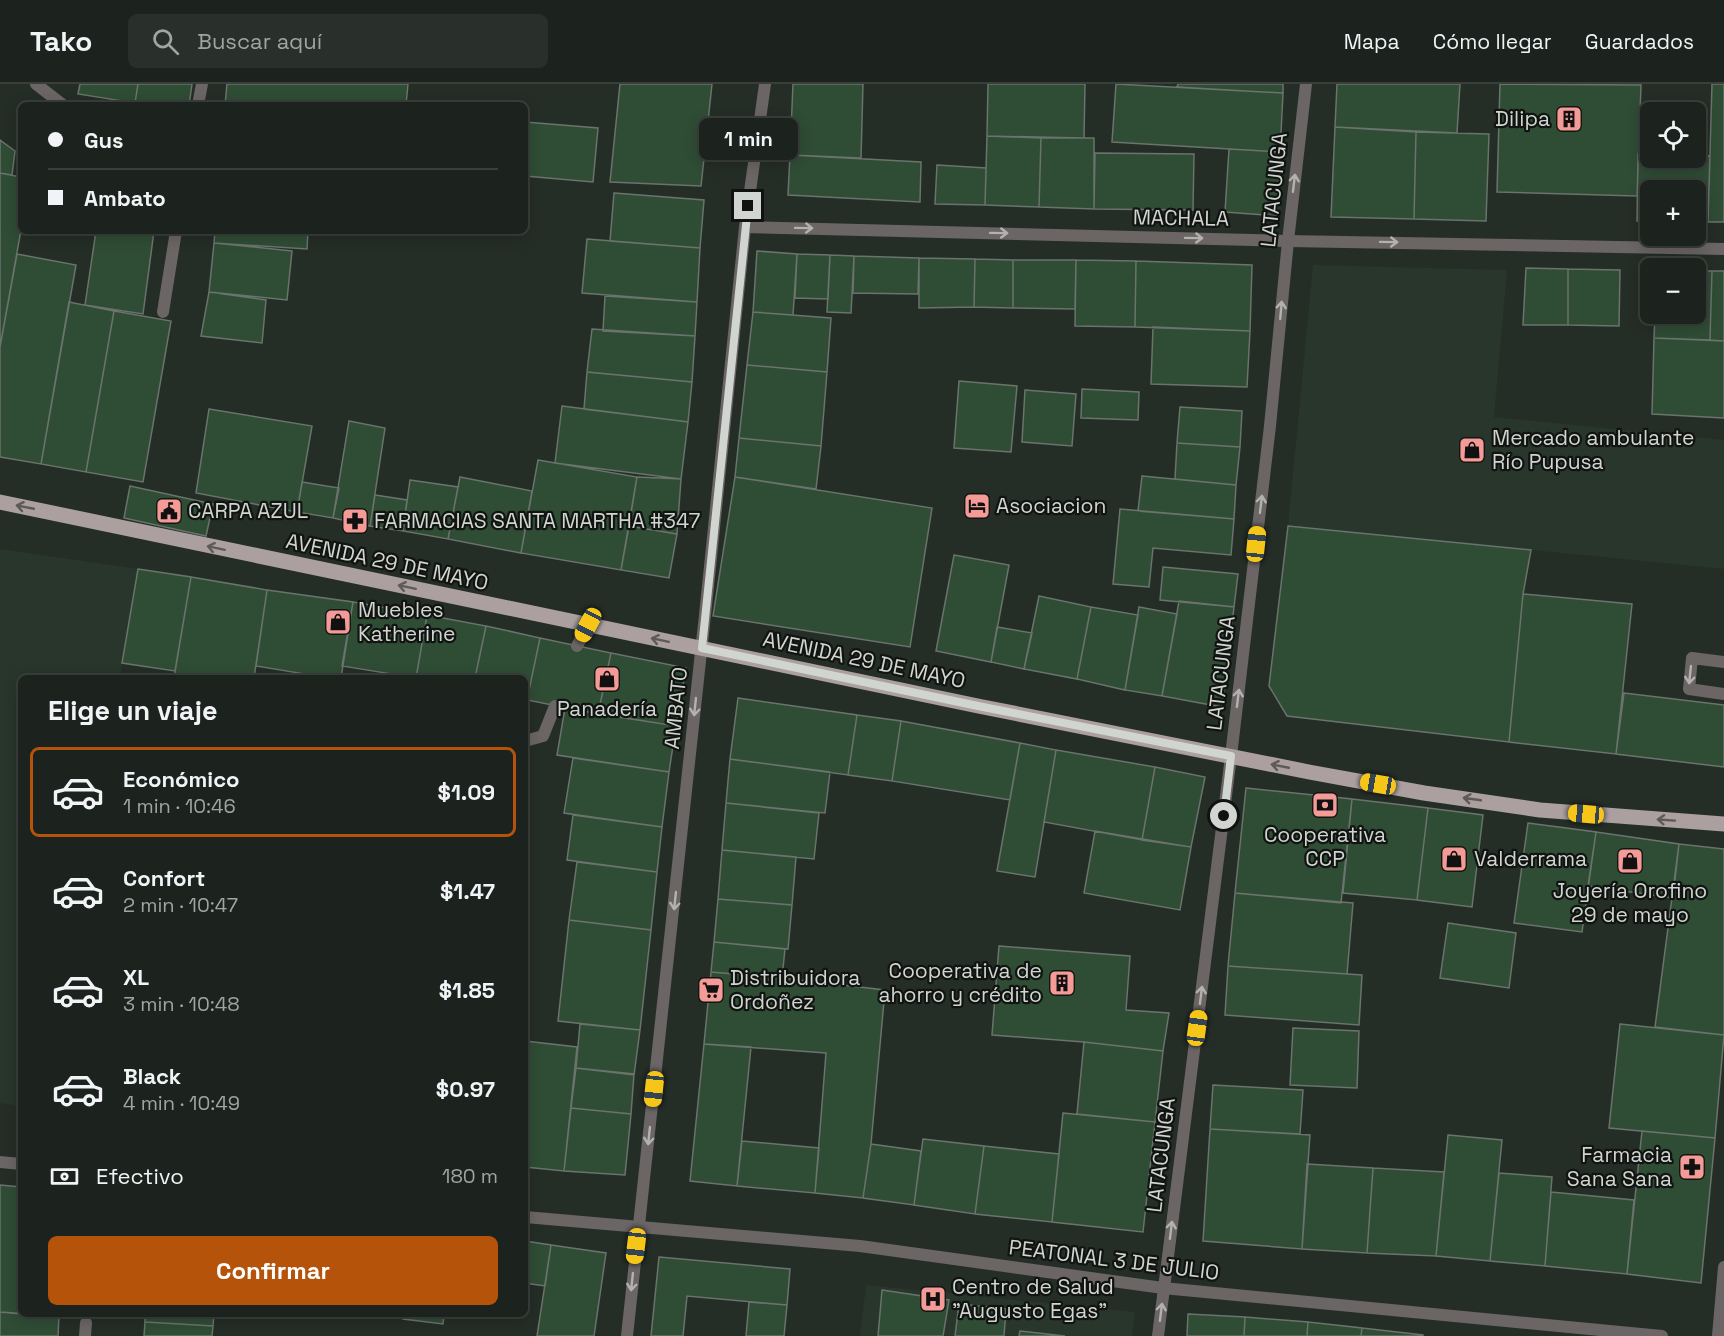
<!DOCTYPE html>
<html lang="es">
<head>
<meta charset="utf-8">
<style>
  body { margin:0; font-family:"Space Grotesk",sans-serif; background:#292f2a; color:#f1f3f6; height:100vh; display:flex; flex-direction:column; font-size:22px; white-space:nowrap }
  * { box-sizing:border-box; margin:0 }
  p { font-size:20px; color:#a0a4a4 }
  .icon { flex:none; width:33px; height:33px; fill:none; stroke:currentColor; stroke-width:2; stroke-linecap:round; stroke-linejoin:round }
  .map { position:relative; flex:1; overflow:hidden }
  .sheet { position:absolute; left:18px; top:591px; width:510px; height:642px; display:flex; flex-direction:column; background:#1c221d; border-radius:9px; box-shadow:0 3px 15px #0003,0 0 0 2px #3a3f3b }
  .sheet>* { flex:none }
  .guide { position:absolute; left:18px; top:18px; width:510px; height:132px; border-radius:9px; box-shadow:0 3px 15px #0003,0 0 0 2px #3a3f3b; display:grid; align-content:center; height:132px; padding:0 30px; background:#1c221d }
  .buttons { position:absolute; left:1640px; top:18px; display:grid; gap:12px }
  .buttons a { display:grid; place-items:center; width:66px; height:66px; border-radius:9px; background:#1c221d; box-shadow:0 3px 15px #0003,0 0 0 2px #3a3f3b; font-size:30px }
  .end { position:absolute; width:27px; height:27px; margin:-14px; border:8px solid #d0d5d1; background:#111; box-shadow:0 0 0 3px #111 }
  .from { border-radius:50% }
  .bubble { position:absolute; height:42px; border-radius:9px; background:#1c221d; box-shadow:0 3px 15px #0003,0 0 0 2px #3a3f3b; font-size:20px; font-weight:600; line-height:42px; text-align:center }
  .car { position:absolute; width:18px; height:36px; margin:-18px -9px; border-radius:8px; box-shadow:0 0 4px 2px #0007; background:linear-gradient(#f5c518 24%,#345 0 40%,#f5c518 0 76%,#345 0 86%,#f5c518 0) }
  .guide b { display:flex; align-items:center; gap:21px; height:57px; font-size:22px }
  .guide b+b { border-top:2px solid #3a3f3b }
  .guide i { width:15px; height:15px; background:#f1f3f6 }
  ul { padding:0; list-style:none }
  li { display:flex; align-items:center; gap:18px; height:90px; margin:0 12px 9px; padding:0 18px; border:3px solid transparent; border-radius:9px }
  li div { flex:1 }
  li b { display:block; font-size:22px }
  li em { font-style:normal; font-weight:600 }
  li.on { border-color:#b45309 }
  li>.icon { width:54px; height:54px; stroke-width:1.5 }
  h2 { padding:0 30px; font-size:27px; line-height:72px }
  .pay { display:flex; align-items:center; gap:15px; height:66px; padding:0 30px; font-size:22px }
  .pay p { margin-inline-start:auto }
  .primary-button { display:flex; gap:12px; margin-top:auto; padding:12px 30px }
  .primary-button a { flex:1; height:69px; border-radius:9px; background:#b45309; color:#fff; font-size:24px; font-weight:600; line-height:69px; text-align:center }
  header { display:flex; align-items:center; gap:36px; box-sizing:border-box; height:84px; padding:0 30px; background:#1c221d; border-bottom:2px solid #3a3f3b }
  header strong { font-size:28px }
  nav { display:flex; gap:33px; margin-inline-start:auto; font-size:21px }
  .search { width:420px; height:54px; background:#292f2a; display:flex; align-items:center; gap:15px; box-sizing:border-box; padding:0 21px; border-radius:9px; color:#a0a4a4; font-size:22px }
  .map>svg:first-child { display:block }
</style>
</head>
<body>
<header>
<strong>Tako</strong>
<div class="search"><svg class="icon" aria-label="search" viewBox="0 0 24 24"><circle cx="10" cy="10" r="6"/><path d="M15 15l6 6"/></svg>Buscar aquí</div>
<nav><a>Mapa</a><a>Cómo llegar</a><a>Guardados</a></nav>
</header>
<div class="map">
<svg width="1724" height="1252" viewBox="0 0 1724 1252">
  <rect width="100%" height="100%" fill="#252d27"/>
  <path fill="#28362b" d="M1313 181 1507 186 1494 333 1724 356V485L1288 442Z
    M0 465 138 485 120 594H21V1022L0 1019Z
    M866 1201 1135 1228 1132 1252H860Z"/>
  <path fill="#2f4c35" stroke="#6a736c" stroke-width="1.5" d="M80 0H138L135 19 78 10Z
    M138 0H192L189 21H148L135 19Z
    M227 0H408L406 21H225Z
    M620 0H712L701 102 610 98Z
    M793 0H863L861 74 790 71Z
    M988 0H1085L1084 54 987 52Z
    M1116 0 1283 9 1280 68 1112 58Z
    M1178 0H1283V9L1177 3Z
    M1337 0H1460L1457 49 1335 43Z
    M1500 0 1641 1 1637 112 1497 108Z
    M1712 0H1724V138H1708Z
    M525 38 598 44 593 98 525 92Z
    M1335 43 1416 48 1414 135 1331 133Z
    M1416 48 1489 50 1486 137 1414 135Z
    M987 52 1041 54 1039 123 985 121Z
    M1041 54H1094V125L1039 123Z
    M0 56 15 67 12 91 0 89Z
    M1229 65 1280 68 1277 132 1225 128Z
    M1095 69 1194 70 1193 126 1094 125Z
    M1638 70H1650V74L1710 72 1708 138H1695V106H1650V137H1637Z
    M790 71 921 78 920 118 788 111Z
    M937 81 986 84 985 121 935 120Z
    M0 89 21 93V146L0 263Z
    M614 109 704 116 700 164 610 157Z
    M96 147H154L143 230 85 221Z
    M215 147H308L307 165 214 159Z
    M587 155 700 164 697 218 582 209Z
    M214 159 292 167 287 216 209 208Z
    M757 167 797 170 793 231 753 228Z
    M17 170 76 181 41 380 0 373V263Z
    M797 170 830 171 828 215 795 214Z
    M830 171 854 172 851 229 827 228Z
    M854 172 919 174 918 210 853 209Z
    M919 174 975 175 974 223 919 224Z
    M975 175 1013 176V224L974 223Z
    M1013 176H1076L1075 225 1013 224Z
    M1076 176 1136 177 1135 243 1075 242Z
    M1136 177 1252 181 1250 247 1135 243Z
    M1526 184 1568 185V241H1523Z
    M1568 185 1620 186 1619 242 1568 241Z
    M1695 187H1712L1710 256 1654 254 1655 230H1695Z
    M1712 187H1724V257L1710 256Z
    M209 208 266 216 262 259 201 252Z
    M605 212 697 218 695 252 603 247Z
    M69 218 114 227 86 388 41 380Z
    M114 227 171 237 143 398 86 388Z
    M753 228 831 234 827 288 747 281Z
    M1153 243 1250 247 1247 303 1151 300Z
    M592 245 695 252 692 298 587 288Z
    M1654 254 1724 257V334L1652 330Z
    M747 281 827 288 821 362 739 354Z
    M587 288 692 298 688 338 584 325Z
    M959 297 1017 302 1011 368 954 364Z
    M1082 305 1139 308 1138 336 1081 334Z
    M1025 306 1076 310 1072 362 1022 358Z
    M562 322 688 338 681 395 555 379Z
    M1180 323 1242 327 1240 363 1177 359Z
    M209 325 312 342 297 428 196 409Z
    M349 337 385 344 370 442 333 434Z
    M739 354 821 362 816 405 735 393Z
    M1177 359 1240 363 1236 401 1175 395Z
    M538 376 637 393 621 486 521 469Z
    M1142 392 1236 401 1234 435 1138 427Z
    M460 393 532 407 521 469 448 455Z
    M637 393 681 395 677 450 629 442Z
    M735 393 932 424 910 563 713 532Z
    M410 396 458 403 448 455 403 447Z
    M302 398 339 404 333 434 297 428Z
    M130 402 213 420 206 452 124 434Z
    M375 411 407 416 403 447 370 442Z
    M1120 425 1234 435 1231 471 1153 464 1149 503 1113 500Z
    M629 442 677 450 669 494 621 486Z
    M1288 442 1531 466 1523 510 1509 658 1287 632 1269 602Z
    M954 471 1009 481 991 578 936 567Z
    M1163 483 1238 490 1234 523 1160 516Z
    M138 485 191 493 175 587 122 579Z
    M191 493 267 506 254 594H174Z
    M267 506 353 518 341 594H329L256 582Z
    M1523 510 1632 520 1616 670 1509 658Z
    M1039 512 1091 523 1077 595 1024 585Z
    M1179 517 1234 523 1222 623 1162 612Z
    M353 518 427 531 416 594 342 582Z
    M1091 523 1138 531 1125 606 1077 595Z
    M1139 523 1177 530 1162 612 1125 606Z
    M427 531 486 542 475 594H416Z
    M486 542 540 554 527 616H525V594H475Z
    M997 543 1032 549 1024 585 991 578Z
    M540 554 611 569 598 630 527 616Z
    M611 569 686 584 676 642 598 630Z
    M1624 609 1724 621V683L1616 670Z
    M738 614 857 631 848 691 730 675Z
    M565 624 676 642 669 688 557 671Z
    M857 631 901 637 892 697 848 691Z
    M901 637 1020 659 1010 716 892 697Z
    M1020 659 1056 666 1035 793 997 787Z
    M1056 666 1155 683 1142 756 1044 738Z
    M573 674 669 688 662 743 564 729Z
    M730 675 830 688 825 729 726 719Z
    M1155 683 1205 693 1191 763 1142 756Z
    M1246 704 1352 715 1341 819 1235 809Z
    M1352 715 1428 724 1417 816 1343 809Z
    M726 719 819 729 814 775 722 766Z
    M1428 724 1483 731 1472 823 1417 816Z
    M573 731 662 743 657 788 567 776Z
    M1528 739 1596 748 1582 848 1514 839Z
    M1095 747 1191 763 1180 826 1084 809Z
    M1596 748 1679 760 1673 814 1588 802Z
    M1679 760 1724 765V951L1655 943Z
    M722 766 796 773 792 821 718 815Z
    M577 778 657 788 651 846 569 836Z
    M1235 809 1353 819 1347 890 1228 882Z
    M718 815 792 821 788 865 714 858Z
    M569 836 651 846 640 946 558 937Z
    M1448 839 1516 849 1509 904 1440 894Z
    M714 858 785 865 782 894 711 888Z
    M999 862 1130 872 1126 926 1169 929 1163 967 1084 958 992 951Z
    M1228 882 1362 891 1359 941 1225 931Z
    M711 888 782 894 885 906 871 1060 863 1114 815 1109 826 969 704 960Z
    M580 940 640 946 634 991 576 984Z
    M1620 940 1724 951 1715 1054 1609 1044Z
    M1293 944 1359 947 1357 1004 1290 1001Z
    M525 957 577 963 564 1087 525 1083Z
    M1084 958 1163 967 1155 1038 1077 1030Z
    M704 960 751 963 737 1102 690 1097Z
    M576 984 634 990 631 1030 571 1024Z
    M1213 1001 1303 1006 1300 1050 1210 1045Z
    M571 1024 631 1030 625 1091 564 1087Z
    M1063 1029 1155 1038 1143 1148 1052 1138Z
    M1210 1045 1310 1051 1302 1165 1203 1157Z
    M1642 1047 1715 1054 1701 1199 1627 1190Z
    M1448 1051 1502 1056 1490 1177 1436 1172Z
    M923 1055 984 1062 975 1130 914 1121Z
    M742 1057 819 1064 815 1109 737 1102Z
    M871 1060 921 1067 914 1121 863 1114Z
    M984 1062 1059 1070 1052 1138 975 1130Z
    M1307 1080 1373 1084 1367 1169 1302 1165Z
    M1373 1084 1444 1088 1436 1172 1367 1169Z
    M1499 1089 1552 1093 1545 1182 1490 1177Z
    M0 1101 21 1103V1230L0 1228Z
    M1551 1108 1634 1116 1627 1190 1545 1182Z
    M525 1157 551 1161 545 1202 525 1199Z
    M551 1161 606 1169 594 1252H537Z
    M659 1173 790 1185 787 1221 687 1212 683 1252H651Z
    M882 1206 949 1216 943 1252H878Z
    M749 1218 787 1221 784 1252H746Z
    M959 1220 1006 1225 1004 1252H955Z
    M0 1228 59 1232 58 1252H0Z
    M145 1230H214L213 1242 145 1238Z
    M404 1230H444L443 1240 403 1235Z
    M1188 1230 1245 1233 1244 1252H1187Z
    M1245 1233 1308 1238 1307 1252H1244Z
    M145 1238 213 1242 212 1252H144Z
    M1308 1238 1362 1244 1361 1252H1307Z
    M1362 1244 1423 1251V1252H1361Z
    M1020 1247 1065 1252H1019Z"/>
  <g fill="none" stroke-linecap="round" stroke-linejoin="round">
    <path stroke="#6b6565" stroke-width="12" d="M36 0 63 21
      M577 562 588 541
      M1724 578 1692 574 1689 605 1724 610
      M525 657 543 652 555 622"/>
    <path stroke="#6b6565" stroke-width="12" d="M0 1078 21 1080
      M525 1133 860 1162 1163 1204 1662 1252"/>
    <path stroke="#6b6565" stroke-width="12" d="M198 21 202 0
      M745 143 1288 157 1724 165
      M163 228 176 147
      M85 1252 86 1239
      M627 1252 705 531 745 143 765 0"/>
    <path stroke="#6b6565" stroke-width="12" d="M1158 1252 1231 672 1270 342 1288 157 1306 0
      M1718 1252 1724 1183"/>
    <path stroke="#ab9f9f" stroke-width="15" d="M0 418 978 622 1309 688 1424 709 1540 726 1724 740"/>
  </g>
  <defs><path id="oneway-shaft" d="M-6 0H5M1.5-3L5.5 0L1.5 3" fill="none" stroke-width="1.6" stroke-linecap="round" stroke-linejoin="round" transform="scale(1.5)"/></defs>
  <g stroke="#b2b3b1">
    <use href="#oneway-shaft" transform="translate(1294 99) rotate(-83)"/>
    <use href="#oneway-shaft" transform="translate(804 144) rotate(1)"/>
    <use href="#oneway-shaft" transform="translate(999 149) rotate(1)"/>
    <use href="#oneway-shaft" transform="translate(1194 154) rotate(1)"/>
    <use href="#oneway-shaft" transform="translate(1389 158) rotate(1)"/>
    <use href="#oneway-shaft" transform="translate(1281 226) rotate(-85)"/>
    <use href="#oneway-shaft" transform="translate(1261 420) rotate(-83)"/>
    <use href="#oneway-shaft" transform="translate(1690 591) rotate(96)"/>
    <use href="#oneway-shaft" transform="translate(1238 614) rotate(-83)"/>
    <use href="#oneway-shaft" transform="translate(695 623) rotate(96)"/>
    <use href="#oneway-shaft" transform="translate(675 817) rotate(96)"/>
    <use href="#oneway-shaft" transform="translate(1201 911) rotate(-83)"/>
    <use href="#oneway-shaft" transform="translate(649 1052) rotate(96)"/>
    <use href="#oneway-shaft" transform="translate(1171 1146) rotate(-83)"/>
    <use href="#oneway-shaft" transform="translate(632 1198) rotate(96)"/>
    <use href="#oneway-shaft" transform="translate(1161 1228) rotate(-83)"/>
  </g>
  <g stroke="#5e5a58">
    <use href="#oneway-shaft" transform="translate(25 423) rotate(-169)"/>
    <use href="#oneway-shaft" transform="translate(216 464) rotate(-168)"/>
    <use href="#oneway-shaft" transform="translate(407 503) rotate(-168)"/>
    <use href="#oneway-shaft" transform="translate(660 556) rotate(-168)"/>
    <use href="#oneway-shaft" transform="translate(1280 682) rotate(-169)"/>
    <use href="#oneway-shaft" transform="translate(1472 715) rotate(-172)"/>
    <use href="#oneway-shaft" transform="translate(1666 736) rotate(-176)"/>
  </g>
  <g fill="none" stroke-linecap="round" stroke-linejoin="round">
    <path stroke="#d0d5d1" stroke-width="8" d="M748 122 702 564 978 622 1231 672 1224 732"/>
  </g>
  <defs>
    <symbol id="building-square" viewBox="-11 -11 22 22"><rect x="-9" y="-9" width="18" height="18" rx="4" fill="#f59b97" stroke="#111411"/><path d="M-4-6H4V6H1V3H-1V6H-4ZM-2.5-4.3h1.7v1.8h-1.7ZM.8-4.3h1.7v1.8H.8ZM-2.5-1h1.7V.8h-1.7ZM.8-1h1.7V.8H.8Z" fill="#111"/></symbol>
    <symbol id="shop-square" viewBox="-11 -11 22 22"><rect x="-9" y="-9" width="18" height="18" rx="4" fill="#f59b97" stroke="#111411"/><path d="M-5-2.5h2.3a2.7 3.5 0 0 1 5.4 0H5L5.5 6h-11ZM-1.5-2.5h3a1.5 2.3 0 0 0-3 0Z" fill="#111"/></symbol>
    <symbol id="hotel-square" viewBox="-11 -11 22 22"><rect x="-9" y="-9" width="18" height="18" rx="4" fill="#f59b97" stroke="#111411"/><path d="M-6-4.5h1.5V1H6V5H4.5V3h-9V5H-6ZM-4 0a1.8 1.8 0 1 1 3.6 0ZM.5 0V-2.5h3Q6-2.5 6 0Z" fill="#111"/></symbol>
    <symbol id="civic-square" viewBox="-11 -11 22 22"><rect x="-9" y="-9" width="18" height="18" rx="4" fill="#f59b97" stroke="#111411"/><path d="M-.6-6.5H3V-4.5H.6V-3L4-1V1h2V6H-6V1h2V-1L-.6-3ZM-1.2 2.5V6h2.4V2.5Z" fill="#111"/></symbol>
    <symbol id="pharmacy-square" viewBox="-11 -11 22 22"><rect x="-9" y="-9" width="18" height="18" rx="4" fill="#f59b97" stroke="#111411"/><path d="M-2-6h4v4h4v4h-4v4h-4v-4h-4v-4h4Z" fill="#111"/></symbol>
    <symbol id="bank-square" viewBox="-11 -11 22 22"><rect x="-9" y="-9" width="18" height="18" rx="4" fill="#f59b97" stroke="#111411"/><path d="M-6-4H6V4H-6ZM0-2.3a2.3 2.3 0 1 0 0 4.6a2.3 2.3 0 1 0 0-4.6Z" fill="#111"/></symbol>
    <symbol id="supermarket-square" viewBox="-11 -11 22 22"><rect x="-9" y="-9" width="18" height="18" rx="4" fill="#f59b97" stroke="#111411"/><path d="M-6-5.5h2.5l.6 2H6L4.5 2H-2.5L-4.4-4H-6ZM-1.5 3.2a1.3 1.3 0 1 0 .1 0ZM3 3.2a1.3 1.3 0 1 0 .1 0Z" fill="#111"/></symbol>
    <symbol id="hospital-square" viewBox="-11 -11 22 22"><rect x="-9" y="-9" width="18" height="18" rx="4" fill="#f59b97" stroke="#111411"/><path d="M-5-5h3v3.5h4V-5h3V5h-3V1.5h-4V5h-3Z" fill="#111"/></symbol>
  </defs>
  <g fill-rule="evenodd">
    <use href="#building-square" x="1554" y="20" width="30" height="30"/>
    <use href="#shop-square" x="1457" y="351" width="30" height="30"/>
    <use href="#hotel-square" x="962" y="407" width="30" height="30"/>
    <use href="#civic-square" x="154" y="412" width="30" height="30"/>
    <use href="#pharmacy-square" x="340" y="422" width="30" height="30"/>
    <use href="#shop-square" x="323" y="523" width="30" height="30"/>
    <use href="#shop-square" x="592" y="580" width="30" height="30"/>
    <use href="#bank-square" x="1310" y="706" width="30" height="30"/>
    <use href="#shop-square" x="1439" y="760" width="30" height="30"/>
    <use href="#shop-square" x="1615" y="762" width="30" height="30"/>
    <use href="#building-square" x="1047" y="884" width="30" height="30"/>
    <use href="#supermarket-square" x="696" y="891" width="30" height="30"/>
    <use href="#pharmacy-square" x="1677" y="1068" width="30" height="30"/>
    <use href="#hospital-square" x="918" y="1200" width="30" height="30"/>
  </g>
  <g text-anchor="middle" stroke-width="4.5" stroke-linejoin="round" paint-order="stroke">
    <g font-size="21" fill="#d0d5d1" stroke="#111411" text-anchor="start">
      <text x="1550" y="42" text-anchor="end">Dilipa</text>
      <text x="1492" y="361">Mercado ambulante<tspan x="1492" dy="24">Río Pupusa</tspan></text>
      <text x="996" y="429">Asociacion</text>
      <text x="188" y="434">CARPA AZUL</text>
      <text x="374" y="444">FARMACIAS SANTA MARTHA #347</text>
      <text x="358" y="533">Muebles<tspan x="358" dy="24">Katherine</tspan></text>
      <text x="607" y="632" text-anchor="middle">Panadería</text>
      <text x="1325" y="758" text-anchor="middle">Cooperativa<tspan x="1325" dy="24">CCP</tspan></text>
      <text x="1474" y="782">Valderrama</text>
      <text x="1630" y="814" text-anchor="middle">Joyería Orofino<tspan x="1630" dy="24">29 de mayo</tspan></text>
      <text x="1042" y="894" text-anchor="end">Cooperativa de<tspan x="1042" dy="24">ahorro y crédito</tspan></text>
      <text x="730" y="901">Distribuidora<tspan x="730" dy="24">Ordoñez</tspan></text>
      <text x="1672" y="1078" text-anchor="end">Farmacia<tspan x="1672" dy="24">Sana Sana</tspan></text>
      <text x="952" y="1210">Centro de Salud<tspan x="952" dy="24">"Augusto Egas"</tspan></text>
    </g>
    <g font-size="21" fill="#d0d5d1" stroke="#111411">
      <text transform="translate(1274 106) rotate(-84)" y="7">LATACUNGA</text>
      <text transform="translate(1181 134) rotate(1)" y="7">MACHALA</text>
      <text transform="translate(387 478) rotate(12)" y="7">AVENIDA 29 DE MAYO</text>
      <text transform="translate(864 576) rotate(12)" y="7">AVENIDA 29 DE MAYO</text>
      <text transform="translate(1221 589) rotate(-83)" y="7">LATACUNGA</text>
      <text transform="translate(676 624) rotate(-84)" y="7">AMBATO</text>
      <text transform="translate(1161 1071) rotate(-83)" y="7">LATACUNGA</text>
      <text transform="translate(1114 1176) rotate(7)" y="7">PEATONAL 3 DE JULIO</text>
    </g>
  </g>
</svg>
<div class="buttons">
<a><svg class="icon" aria-label="locate" viewBox="0 0 24 24"><circle cx="12" cy="12" r="6"/><path d="M12 2v4M12 18v4M2 12h4M18 12h4"/></svg></a>
<a>+</a>
<a>−</a>
</div>
<i class="end from" style="left:1224px;top:732px"></i>
<i class="end" style="left:748px;top:122px"></i>
<div class="bubble" style="left:699px;top:34px;width:99px">1 min</div>
<i class="car" style="left:1256px;top:460px;rotate:6deg"></i>
<i class="car" style="left:588px;top:541px;rotate:208deg"></i>
<i class="car" style="left:1378px;top:700px;rotate:280deg"></i>
<i class="car" style="left:1586px;top:730px;rotate:275deg"></i>
<i class="car" style="left:1197px;top:944px;rotate:8deg"></i>
<i class="car" style="left:654px;top:1005px;rotate:186deg"></i>
<i class="car" style="left:636px;top:1162px;rotate:187deg"></i>
<div class="guide">
<b><i class="from"></i>Gus</b>
<b><i></i>Ambato</b>
</div>
<section class="sheet">
<h2>Elige un viaje</h2>
<ul>
<li class="on"><svg class="icon" aria-label="car" viewBox="0 0 24 24"><path d="M5 17H2v-5l4-1 3-4h7l3 4 3 1v5h-3M9 17h6M6 11h13"/><circle cx="7" cy="17" r="2"/><circle cx="17" cy="17" r="2"/></svg><div><b>Económico</b><p>1 min · 10:46</p></div><em>$1.09</em></li>
<li><svg class="icon" aria-label="car" viewBox="0 0 24 24"><path d="M5 17H2v-5l4-1 3-4h7l3 4 3 1v5h-3M9 17h6M6 11h13"/><circle cx="7" cy="17" r="2"/><circle cx="17" cy="17" r="2"/></svg><div><b>Confort</b><p>2 min · 10:47</p></div><em>$1.47</em></li>
<li><svg class="icon" aria-label="car" viewBox="0 0 24 24"><path d="M5 17H2v-5l4-1 3-4h7l3 4 3 1v5h-3M9 17h6M6 11h13"/><circle cx="7" cy="17" r="2"/><circle cx="17" cy="17" r="2"/></svg><div><b>XL</b><p>3 min · 10:48</p></div><em>$1.85</em></li>
<li><svg class="icon" aria-label="car" viewBox="0 0 24 24"><path d="M5 17H2v-5l4-1 3-4h7l3 4 3 1v5h-3M9 17h6M6 11h13"/><circle cx="7" cy="17" r="2"/><circle cx="17" cy="17" r="2"/></svg><div><b>Black</b><p>4 min · 10:49</p></div><em>$0.97</em></li>
</ul>
<div class="pay"><svg class="icon" aria-label="cash" viewBox="0 0 24 24"><path d="M3 7h18v10H3z"/><circle cx="12" cy="12" r="2"/></svg>Efectivo<p>180 m</p></div>
<div class="primary-button"><a>Confirmar</a></div>
</section>
</div>
</body>
</html>
